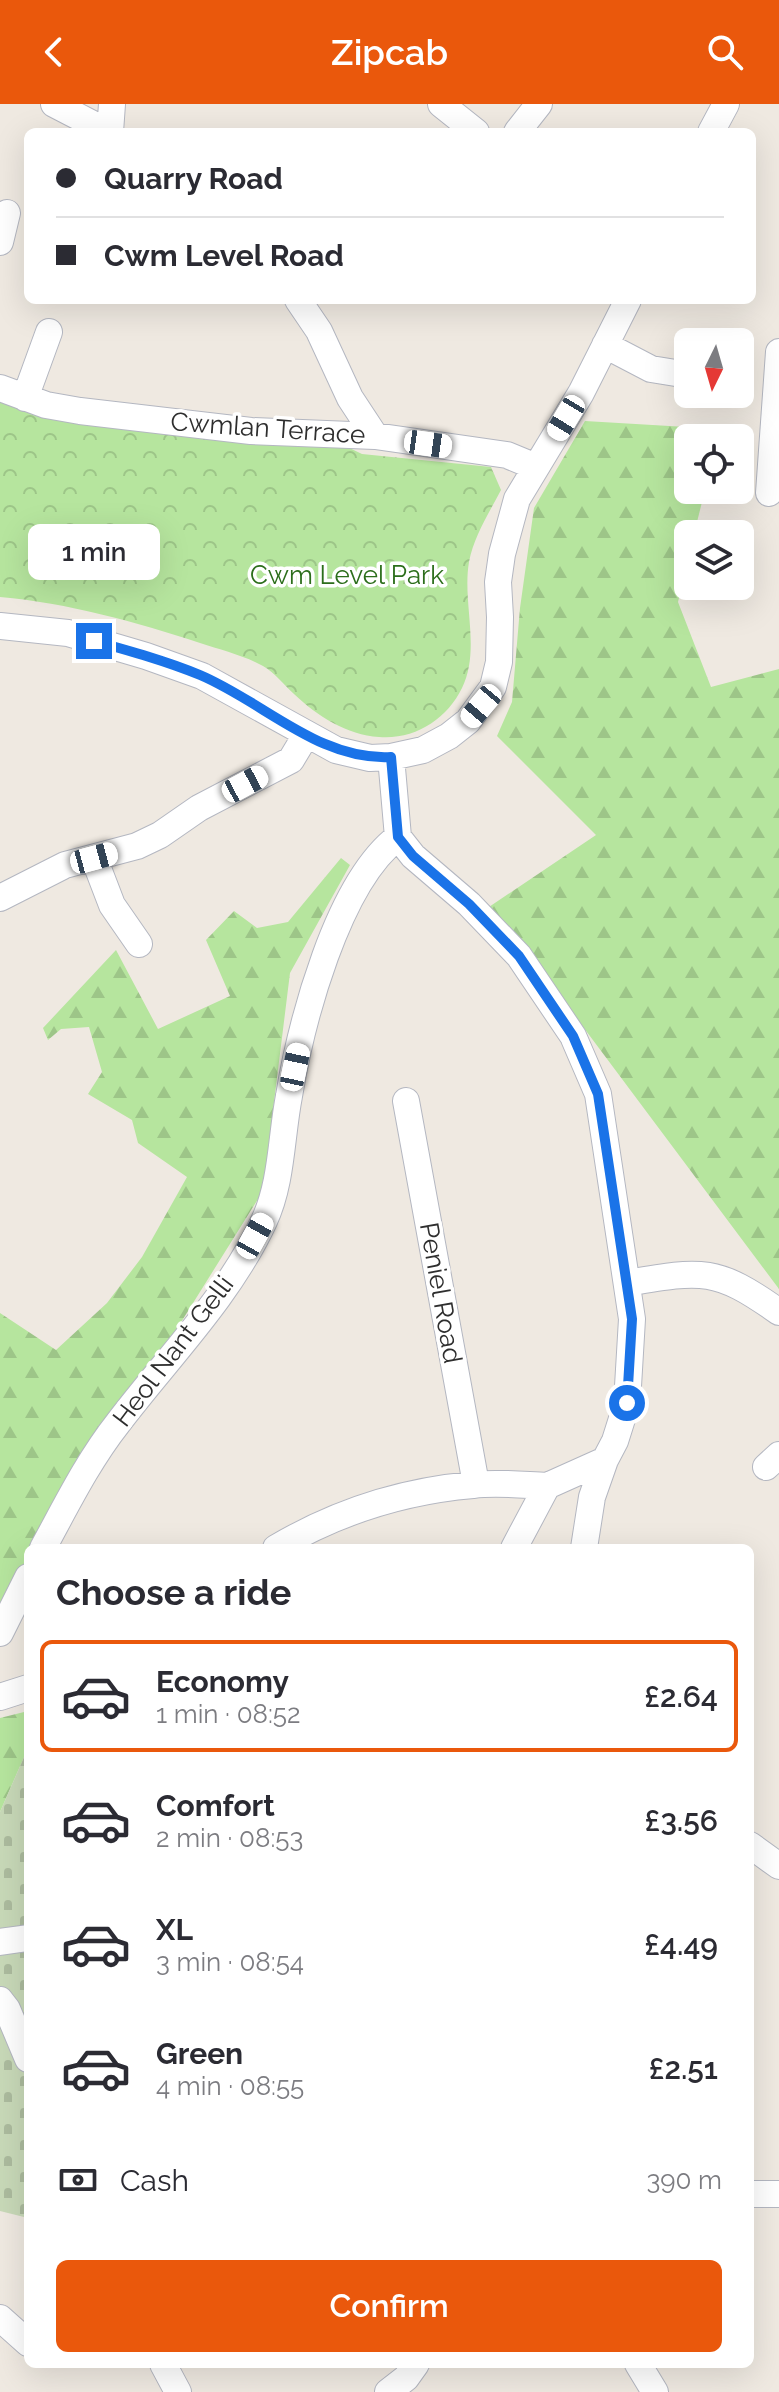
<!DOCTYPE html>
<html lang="en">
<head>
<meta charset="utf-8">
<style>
  body { margin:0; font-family:Raleway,sans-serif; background:#f2f2f3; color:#2b2b33; height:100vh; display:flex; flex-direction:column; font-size:30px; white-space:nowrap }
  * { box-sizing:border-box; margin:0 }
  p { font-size:26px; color:#7c7c81 }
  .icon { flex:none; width:44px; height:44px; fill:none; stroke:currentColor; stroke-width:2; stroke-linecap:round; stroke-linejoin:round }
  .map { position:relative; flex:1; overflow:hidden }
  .sheet { position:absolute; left:24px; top:1440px; width:730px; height:824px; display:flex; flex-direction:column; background:#fff; border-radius:12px; box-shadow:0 8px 32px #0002 }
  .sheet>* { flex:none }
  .guide { position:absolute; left:24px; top:24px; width:732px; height:176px; border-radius:12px; box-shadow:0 8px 32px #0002; display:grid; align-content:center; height:176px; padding:0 32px; background:#fff }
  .needle { width:52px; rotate:185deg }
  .buttons { position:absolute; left:674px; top:224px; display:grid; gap:16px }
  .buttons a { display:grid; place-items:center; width:80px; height:80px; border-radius:12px; background:#fff; box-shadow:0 8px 32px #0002; font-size:40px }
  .end { position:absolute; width:36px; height:36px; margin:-18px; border:10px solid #1a73e8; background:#fff; box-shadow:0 0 0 4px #fff }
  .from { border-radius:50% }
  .bubble { position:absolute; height:56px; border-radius:12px; background:#fff; box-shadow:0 8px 32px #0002; font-size:26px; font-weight:600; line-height:56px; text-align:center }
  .car { position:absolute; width:24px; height:48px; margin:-24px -12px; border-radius:10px; box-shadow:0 0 6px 2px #0007; background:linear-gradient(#fff 24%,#345 0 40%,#fff 0 76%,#345 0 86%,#fff 0) }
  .guide b { display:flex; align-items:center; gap:28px; height:76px; font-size:30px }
  .guide b+b { border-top:2px solid #e1e1e2 }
  .guide i { width:20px; height:20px; background:#2b2b33 }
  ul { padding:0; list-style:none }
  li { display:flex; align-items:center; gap:24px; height:112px; margin:0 16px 12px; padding:0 16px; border:4px solid transparent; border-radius:12px }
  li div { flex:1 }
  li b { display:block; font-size:30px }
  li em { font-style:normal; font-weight:600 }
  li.current { border-color:#ea580c }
  li>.icon { width:72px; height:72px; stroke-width:1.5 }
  h2 { padding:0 32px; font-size:36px; line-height:96px }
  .pay { display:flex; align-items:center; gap:20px; height:88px; padding:0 32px; font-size:30px }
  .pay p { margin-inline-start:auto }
  .primary-button { display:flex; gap:16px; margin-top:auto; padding:16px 32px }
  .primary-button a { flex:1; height:92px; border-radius:12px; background:#ea580c; color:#fff; font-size:32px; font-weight:600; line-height:92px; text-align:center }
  header { display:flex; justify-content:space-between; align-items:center; height:104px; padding:0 32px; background:#ea580c; color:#fff; font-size:36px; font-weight:600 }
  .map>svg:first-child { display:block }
</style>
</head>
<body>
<header><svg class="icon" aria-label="back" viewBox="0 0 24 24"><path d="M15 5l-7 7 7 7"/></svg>Zipcab<svg class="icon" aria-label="search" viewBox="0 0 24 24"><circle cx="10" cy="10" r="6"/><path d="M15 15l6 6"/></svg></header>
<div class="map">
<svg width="779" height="2288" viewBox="0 0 779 2288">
  <defs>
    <pattern id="forest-firs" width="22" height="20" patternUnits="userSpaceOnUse" patternTransform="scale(2)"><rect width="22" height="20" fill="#b6e59e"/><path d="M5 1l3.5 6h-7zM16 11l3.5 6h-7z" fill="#9dc588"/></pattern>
    <pattern id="cemetery-stones" width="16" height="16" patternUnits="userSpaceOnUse" patternTransform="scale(2)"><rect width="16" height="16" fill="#c8d9b8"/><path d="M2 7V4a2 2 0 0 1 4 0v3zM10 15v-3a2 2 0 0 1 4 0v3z" fill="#acbb9e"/></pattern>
    <pattern id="park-crowns" width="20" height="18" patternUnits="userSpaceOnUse" patternTransform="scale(2)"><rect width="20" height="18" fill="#b6e59e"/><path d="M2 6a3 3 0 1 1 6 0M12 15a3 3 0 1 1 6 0" fill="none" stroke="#9dc588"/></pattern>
  </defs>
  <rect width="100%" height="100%" fill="#efe9e1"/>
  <path fill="url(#forest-firs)" d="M585 317 720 325 718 334H688V386H705L694 430H688V456L678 498 711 583 779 565V1185L560 892 486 805 596 731 497 632 512 598 520 504 534 404Z
    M341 754 350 761 290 869 263 1087 40 1444H28V1463L0 1509V1209L56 1246 107 1199 142 1153 187 1073 138 1039 132 1016 88 990 102 968 89 923 61 925 48 936 43 924 116 846 158 925 230 892 206 836 234 807 257 824 288 818Z
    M28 1607V1644L0 1708V1614Z"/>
  <path fill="url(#cemetery-stones)" d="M28 1644V2114L0 2107V1708Z"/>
  <path fill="url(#park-crowns)" d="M0 291 339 339 362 350 491 363 501 386C489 409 474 432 469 458 462 499 481 545 462 584 447 615 415 636 379 633 347 631 317 612 294 590 284 581 275 569 263 562 243 551 221 546 200 539 136 518 68 499 0 493Z"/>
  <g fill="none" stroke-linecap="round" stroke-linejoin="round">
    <defs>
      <path id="minor" d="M54 0 108 28
        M441 0 476 28
        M110 28 112 0
        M517 28 539 0
        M711 28 726 0
        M0 138 7 109
        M298 196 319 227 350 294 375 332
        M605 241 651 265 688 271
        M0 284 46 301 80 307 251 327 375 332 507 351 536 363
        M25 294 49 228
        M769 389 779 248
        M0 522 68 529 146 552 202 572 336 646 370 654 391 653 423 646 449 632 468 617 493 583 499 558 500 513 498 478 502 450 517 395 581 289 628 196
        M391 653 398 733 413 752 469 800 519 852 573 932 598 990 632 1215 627 1299 615 1337 605 1356 592 1393 584 1444
        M94 754 112 801 139 840
        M0 794 65 761 137 742 160 731 199 704 291 656 306 631
        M406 997 476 1380
        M627 1179C702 1166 716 1163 779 1208
        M766 1363 779 1351
        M43 1444C66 1402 88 1357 118 1319 168 1253 228 1194 264 1117 282 1079 281 1033 289 992 301 919 337 779 398 733
        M276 1444C337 1408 402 1387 473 1381 497 1378 523 1381 547 1382
        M514 1444 547 1382 605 1356
        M0 1529 28 1473
        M0 1593 28 1584
        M750 1741 779 1762
        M0 1838 28 1834
        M0 1896 7 1905 28 1955
        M750 2090H779
        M0 2214 28 2239
        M163 2260 178 2288
        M638 2260 655 2288
        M388 2288 406 2274 416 2260"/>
    </defs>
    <use href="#minor" stroke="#b4b7c1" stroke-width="28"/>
    <use href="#minor" stroke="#fff" stroke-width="26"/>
  </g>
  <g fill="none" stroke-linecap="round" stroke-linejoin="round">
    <path stroke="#1a73e8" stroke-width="10" d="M94 537C130 547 166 557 200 571 264 598 319 657 391 653L398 733 413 752 469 800 519 852 573 932 598 990 632 1215 627 1299"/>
  </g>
  <g text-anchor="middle" stroke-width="7" stroke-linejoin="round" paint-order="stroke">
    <g font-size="26" fill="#2e2e2e" stroke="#fff">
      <text transform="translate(268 324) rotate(4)" y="9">Cwmlan Terrace</text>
      <text transform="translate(441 1189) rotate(80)" y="9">Peniel Road</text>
      <text transform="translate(173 1247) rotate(-53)" y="9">Heol Nant Gelli</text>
    </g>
    <g font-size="26" fill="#2c6e1b" stroke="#fff">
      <text x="347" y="480">Cwm Level Park</text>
    </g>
  </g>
</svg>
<div class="buttons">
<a><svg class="needle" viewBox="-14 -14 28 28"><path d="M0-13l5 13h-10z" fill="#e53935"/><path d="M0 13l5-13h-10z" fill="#7c7c81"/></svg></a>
<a><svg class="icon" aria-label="locate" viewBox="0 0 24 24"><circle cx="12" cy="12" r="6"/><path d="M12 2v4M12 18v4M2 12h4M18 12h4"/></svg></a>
<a><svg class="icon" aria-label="layers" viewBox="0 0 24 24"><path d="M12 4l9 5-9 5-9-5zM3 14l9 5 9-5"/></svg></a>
</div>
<i class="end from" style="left:627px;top:1299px"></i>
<i class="end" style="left:94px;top:537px"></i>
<div class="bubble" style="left:28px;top:420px;width:132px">1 min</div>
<i class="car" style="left:566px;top:314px;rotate:211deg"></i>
<i class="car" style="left:428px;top:340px;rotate:98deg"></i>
<i class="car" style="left:481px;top:602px;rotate:220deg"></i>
<i class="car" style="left:245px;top:680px;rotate:62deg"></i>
<i class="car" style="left:94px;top:754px;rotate:75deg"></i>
<i class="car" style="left:295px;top:963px;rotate:12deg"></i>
<i class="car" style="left:255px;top:1132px;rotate:29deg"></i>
<div class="guide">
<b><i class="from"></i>Quarry Road</b>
<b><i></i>Cwm Level Road</b>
</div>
<section class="sheet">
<h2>Choose a ride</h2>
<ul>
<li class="current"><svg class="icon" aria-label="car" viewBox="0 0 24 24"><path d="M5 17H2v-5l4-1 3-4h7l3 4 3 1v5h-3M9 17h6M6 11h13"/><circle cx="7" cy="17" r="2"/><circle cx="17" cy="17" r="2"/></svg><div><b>Economy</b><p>1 min · 08:52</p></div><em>£2.64</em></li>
<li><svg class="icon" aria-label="car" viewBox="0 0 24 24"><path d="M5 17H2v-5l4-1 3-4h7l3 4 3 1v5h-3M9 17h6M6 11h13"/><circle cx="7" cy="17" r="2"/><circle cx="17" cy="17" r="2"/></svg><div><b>Comfort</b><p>2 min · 08:53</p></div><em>£3.56</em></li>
<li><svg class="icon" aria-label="car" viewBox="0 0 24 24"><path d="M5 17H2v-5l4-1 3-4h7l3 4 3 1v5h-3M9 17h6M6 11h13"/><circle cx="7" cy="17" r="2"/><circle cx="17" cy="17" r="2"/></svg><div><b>XL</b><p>3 min · 08:54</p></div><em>£4.49</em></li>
<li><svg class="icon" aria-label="car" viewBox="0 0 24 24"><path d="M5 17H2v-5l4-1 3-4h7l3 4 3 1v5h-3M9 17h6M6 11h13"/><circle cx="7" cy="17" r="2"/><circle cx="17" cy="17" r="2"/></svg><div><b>Green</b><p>4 min · 08:55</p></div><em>£2.51</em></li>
</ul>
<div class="pay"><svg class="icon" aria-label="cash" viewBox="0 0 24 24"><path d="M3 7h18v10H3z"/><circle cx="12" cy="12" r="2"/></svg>Cash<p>390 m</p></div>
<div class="primary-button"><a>Confirm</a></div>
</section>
</div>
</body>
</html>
